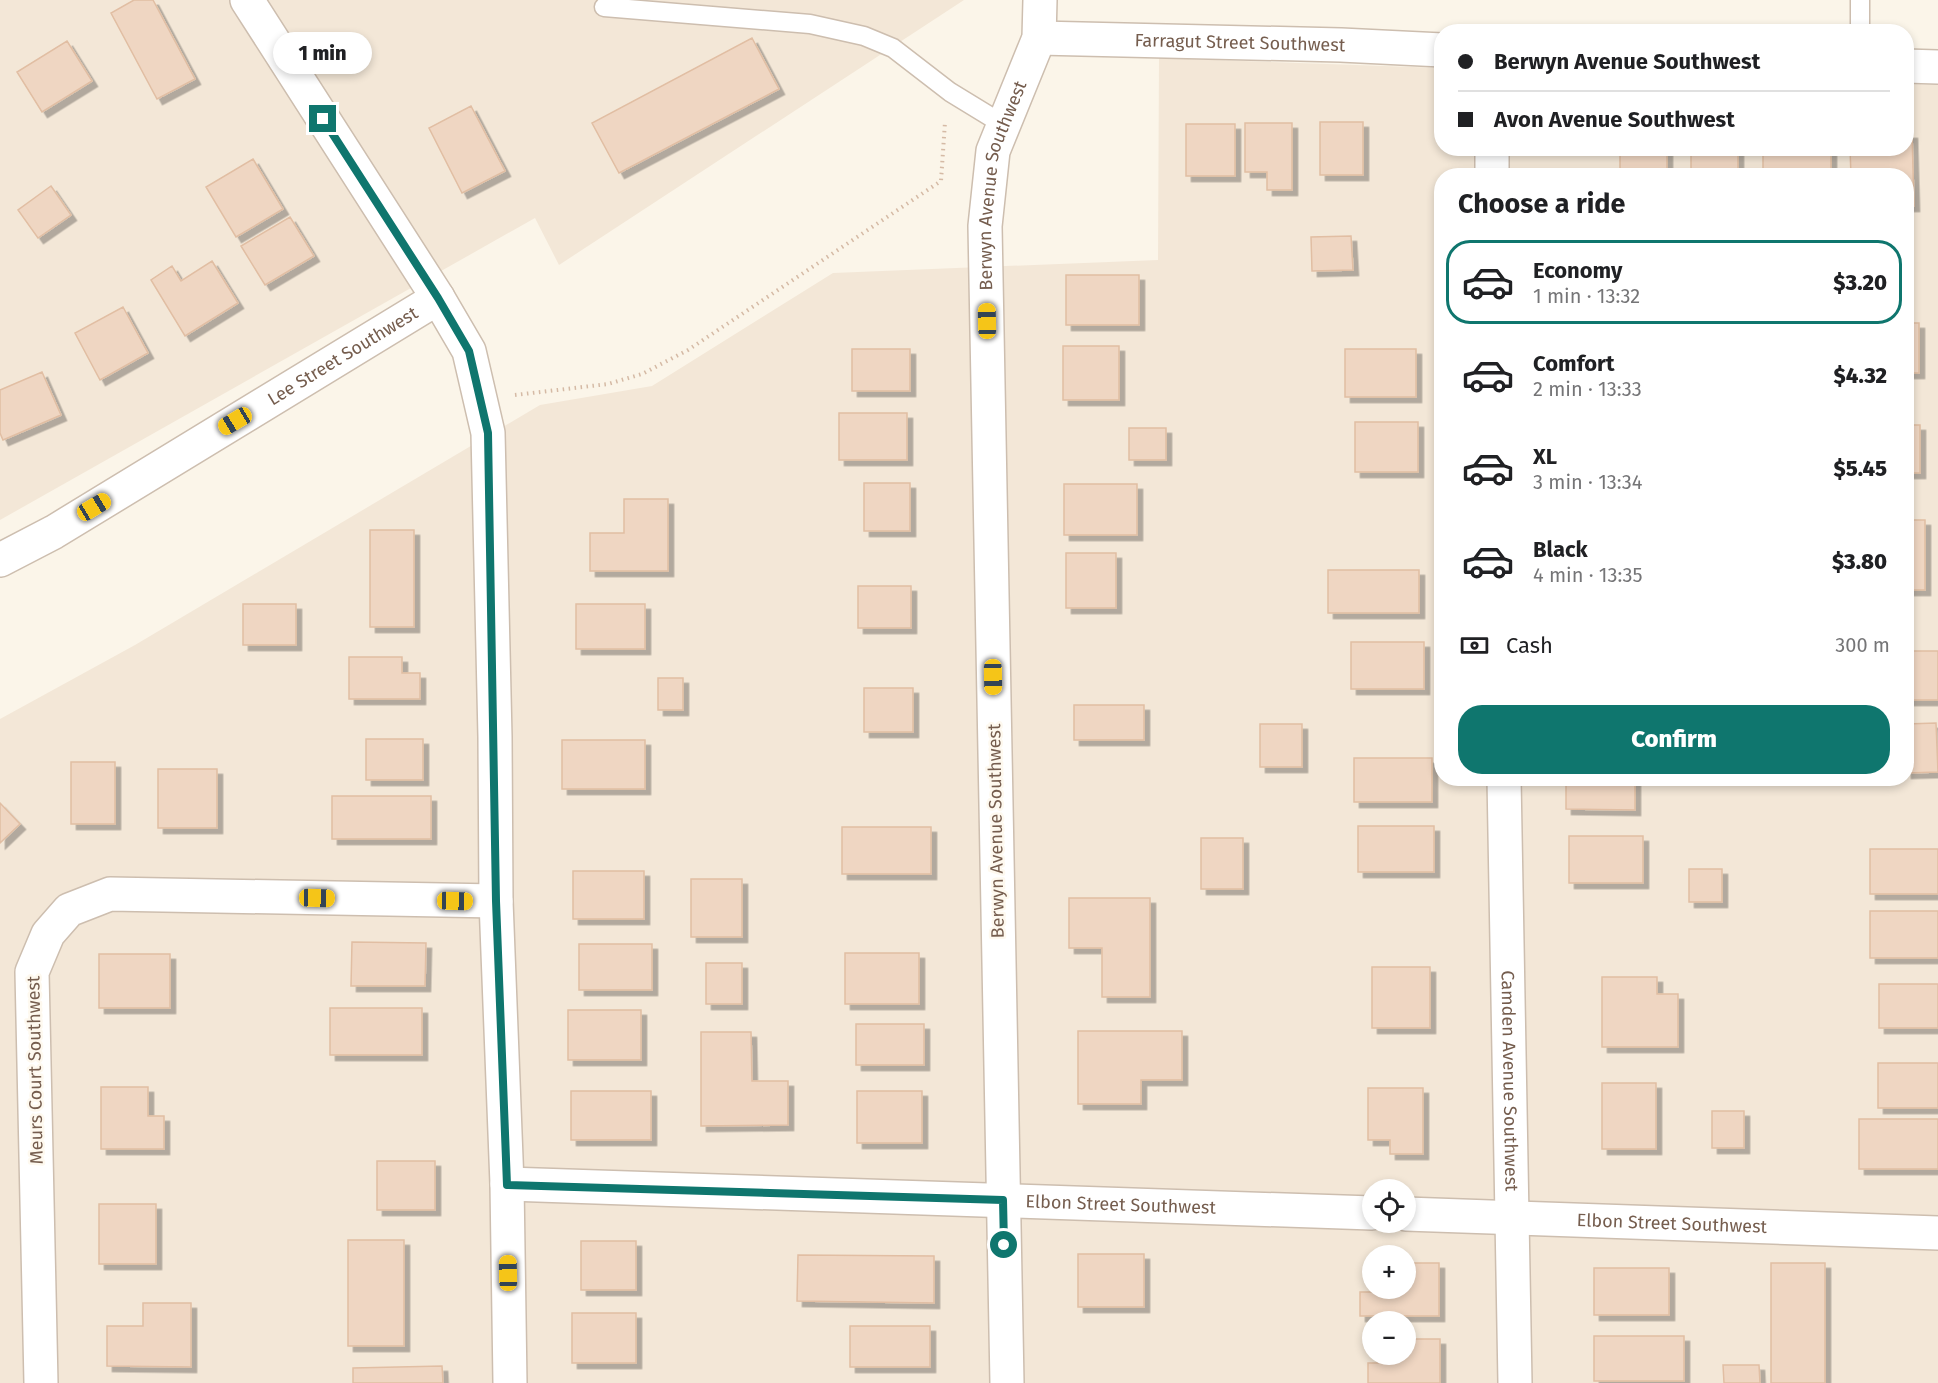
<!DOCTYPE html>
<html lang="en">
<head>
<meta charset="utf-8">
<style>
  body { margin:0; font-family:"Fira Sans",sans-serif; background:#f6f6f6; color:#202124; height:100vh; display:flex; flex-direction:column; font-size:22px; white-space:nowrap }
  * { box-sizing:border-box; margin:0 }
  p { font-size:20px; color:#757577 }
  .icon { flex:none; width:33px; height:33px; fill:none; stroke:currentColor; stroke-width:2; stroke-linecap:round; stroke-linejoin:round }
  .map { position:relative; flex:1; overflow:hidden }
  .drawer { position:absolute; left:1434px; top:168px; width:480px; height:618px; display:flex; flex-direction:column; background:#fff; border-radius:24px; box-shadow:0 3px 9px #0003 }
  .drawer>* { flex:none }
  .hud { position:absolute; left:1434px; top:24px; width:480px; height:132px; border-radius:24px; box-shadow:0 3px 9px #0003; display:grid; align-content:center; height:132px; padding:0 24px; background:#fff }
  .tools { position:absolute; left:1362px; top:1179px; display:grid; gap:12px }
  .tools a { display:grid; place-items:center; width:54px; height:54px; border-radius:50%; background:#fff; box-shadow:0 3px 9px #0003; font-size:30px }
  .end { position:absolute; width:27px; height:27px; margin:-14px; border:8px solid #0f766e; background:#fff; box-shadow:0 0 0 3px #fff }
  .from { border-radius:50% }
  .bubble { position:absolute; height:42px; border-radius:21px; background:#fff; box-shadow:0 3px 9px #0003; font-size:20px; font-weight:800; line-height:42px; text-align:center }
  .car { position:absolute; width:18px; height:36px; margin:-18px -9px; border-radius:8px; box-shadow:0 0 4px 2px #0007; background:linear-gradient(#f5c518 24%,#345 0 40%,#f5c518 0 76%,#345 0 86%,#f5c518 0) }
  .hud b { display:flex; align-items:center; gap:21px; height:57px; font-size:22px }
  .hud b+b { border-top:2px solid #e0e0e0 }
  .hud i { width:15px; height:15px; background:#202124 }
  ul { padding:0; list-style:none }
  li { display:flex; align-items:center; gap:18px; height:84px; margin:0 12px 9px; padding:0 12px; border:3px solid transparent; border-radius:24px }
  li div { flex:1 }
  li b { display:block; font-size:22px }
  li em { font-style:normal; font-weight:800 }
  li.on { border-color:#0f766e }
  li>.icon { width:54px; height:54px; stroke-width:1.5 }
  h2 { padding:0 24px; font-size:27px; line-height:72px }
  .pay { display:flex; align-items:center; gap:15px; height:66px; padding:0 24px; font-size:22px }
  .pay p { margin-inline-start:auto }
  .button { display:flex; gap:12px; margin-top:auto; padding:12px 24px }
  .button a { flex:1; height:69px; border-radius:24px; background:#0f766e; color:#fff; font-size:24px; font-weight:800; line-height:69px; text-align:center }
  .map>svg:first-child { display:block }
</style>
</head>
<body>
<div class="map">
<svg width="1938" height="1383" viewBox="0 0 1938 1383">
  <defs>
    <filter id="shadow"><feDropShadow dx="5.5" dy="5.5" stdDeviation="0" flood-color="#0004"/></filter>
  </defs>
  <rect width="100%" height="100%" fill="#fbf5e9"/>
  <path fill="#f3e7d7" fill-rule="evenodd" d="M0 0H964L559 265 535 218 0 520Z
    M1159 58 1441 68 1442 148H1906L1907 84 1938 85V1383H0V719L135 645 540 405 652 386 833 273 1158 260ZM1442 176H1906V778H1442ZM1372 1190H1406V1222H1372ZM1372 1256H1406V1288H1372ZM1372 1322H1406V1354H1372Z"/>
  <path fill="#efd6c2" stroke="#e1bea3" stroke-width="1.5" filter="url(#shadow)" d="M134 0H153L195 79 157 99 111 13Z
    M752 38 779 89 619 173 592 123Z
    M67 41 92 81 42 112 17 72Z
    M471 106 505 171 462 193 429 128Z
    M1320 122H1363V175H1320Z
    M1245 123H1292V190H1267V172H1245Z
    M1186 124H1235V176H1186Z
    M1906 133H1912L1914 206H1906V176H1851L1850 148H1906Z
    M1620 148H1667V176H1620Z
    M1691 148H1738V176H1691Z
    M1763 148H1831V176H1763Z
    M253 159 283 209 236 237 206 187Z
    M51 186 71 215 38 238 18 210Z
    M290 217 314 256 265 285 241 246Z
    M1351 236 1353 270 1312 271 1311 237Z
    M212 261 238 303 185 336 151 280 172 266 181 281Z
    M1066 275H1139V325H1066Z
    M123 307 148 353 100 380 75 333Z
    M1906 323H1919V373H1906Z
    M1063 346H1119V400H1063Z
    M852 349H910V391H852Z
    M1345 349H1416V397H1345Z
    M42 372 61 415 3 440 0 433V390Z
    M839 413H907V460H839Z
    M1355 422H1418V472H1355Z
    M1906 425H1920V473H1906Z
    M1129 428H1166V460H1129Z
    M864 483H910V531H864Z
    M1064 484H1137V535H1064Z
    M624 499H668V571H590V533H624Z
    M1906 520H1925V590H1906Z
    M370 530H414V627H370Z
    M1066 553H1116V608H1066Z
    M1328 570H1419V613H1328Z
    M858 586H911V628H858Z
    M243 604H296V645H243Z
    M576 604H645V649H576Z
    M1351 642H1424V689H1351Z
    M1906 651H1938V700H1906Z
    M349 657H402V673H420V699H349Z
    M658 678H683V710H658Z
    M864 688H913V732H864Z
    M1074 705H1144V740H1074Z
    M1936 723 1938 772 1906 773V724Z
    M1260 724H1302V767H1260Z
    M366 739H423V780H366Z
    M562 740H645V789H562Z
    M1354 758H1432V802H1354Z
    M71 762H115V824H71Z
    M158 769H217V828H158Z
    M1566 778H1635V810L1566 809Z
    M332 796H431V839H332Z
    M0 803 20 824 0 843Z
    M1358 826H1434V872H1358Z
    M842 827H931V874H842Z
    M1569 836H1643V883H1569Z
    M1201 838H1243V889H1201Z
    M1870 849H1938V894H1870Z
    M1689 869H1722V902H1689Z
    M573 871H644V919H573Z
    M691 879H742V937H691Z
    M1069 898H1150V997H1102V948H1069Z
    M1870 911H1938V958H1870Z
    M352 942 426 943 425 986H351Z
    M579 944H652V990H579Z
    M845 953H919V1004H845Z
    M99 954H170V1008H99Z
    M706 963H742V1004H706Z
    M1372 967H1430V1028H1372Z
    M1602 977H1657V994H1678V1047H1602Z
    M1879 984H1938V1028H1879Z
    M330 1008H422V1055H330Z
    M568 1010H641V1060H568Z
    M856 1024H924V1065H856Z
    M1078 1031H1182V1080H1141V1104H1078Z
    M701 1032H751L752 1081H788V1125L701 1126Z
    M1878 1063H1938V1108H1878Z
    M1602 1083H1656V1149H1602Z
    M101 1087H148V1116H164V1149H101Z
    M1368 1088H1423V1154H1390V1140H1368Z
    M571 1091H651V1140H571Z
    M857 1091H922V1143H857Z
    M1712 1111H1744V1148H1712Z
    M1859 1119H1938V1169H1859Z
    M377 1161H435V1210H377Z
    M99 1204H156V1264H99Z
    M348 1240H404V1346H348Z
    M581 1241H636V1290H581Z
    M1078 1254H1144V1307H1078Z
    M798 1255 934 1256V1303L797 1301Z
    M1406 1263H1439V1316H1360V1292H1379V1288H1406Z
    M1771 1263H1825V1383H1771Z
    M1594 1268H1669V1315H1594Z
    M143 1303H191V1367L107 1366V1326H143Z
    M572 1313H636V1363H572Z
    M850 1326H930V1367H850Z
    M1594 1336H1684V1381H1594Z
    M1406 1339H1440V1383H1368V1363H1378V1354H1406Z
    M1723 1365H1759L1760 1383H1724Z
    M442 1366 443 1383H353V1368Z"/>
  <g fill="none" stroke-linecap="round" stroke-linejoin="round">
    <defs>
      <path id="service" d="M1860 0V32
        M604 7 810 24 864 36 893 48 950 92 1004 125"/>
      <g id="minor">
        <path d="M247 0 438 298 469 351 488 433 495 737 496 901 507 1184 510 1383"/>
        <path id="s1" d="M1039 38 1341 45 1442 50"/>
        <path d="M1906 66 1938 67"/>
        <path d="M1492 148V176"/>
        <path id="s2" d="M0 560 54 532 438 298"/>
        <path id="s3" d="M1504 778 1515 1383"/>
        <path id="s4" d="M507 1184 1372 1213"/>
        <path id="s5" d="M1406 1214 1938 1233"/>
        <path d="M41 1383 32 972 48 934 69 910 110 894 496 901"/>
        <path id="s6" d="M1007 1383 985 226 993 151 1039 38 1040 0"/>
      </g>
    </defs>
    <use href="#service" stroke="#cdbeaf" stroke-width="21"/>
    <use href="#minor" stroke="#cdbeaf" stroke-width="36"/>
    <path stroke="#d5baa5" stroke-width="4" stroke-dasharray="1.5 4.5" stroke-linecap="butt" d="M515 395 608 384 642 374 688 350 941 181 945 122"/>
    <use href="#service" stroke="#fff" stroke-width="18"/>
    <use href="#minor" stroke="#fff" stroke-width="33"/>
  </g>
  <g fill="none" stroke-linecap="round" stroke-linejoin="round">
    <path stroke="#0f766e" stroke-width="8" d="M323 119 438 298 469 351 488 433 496 901 507 1185 1003 1200 1004 1245"/>
  </g>
  <g text-anchor="middle" stroke-width="5" stroke-linejoin="round" paint-order="stroke">
    <g font-size="18" fill="#755d4e" stroke="#fef9ef">
      <text dy="6" stroke="none"><textPath href="#s1" startOffset="201">Farragut Street Southwest</textPath></text>
      <text dy="6" stroke="none"><textPath href="#s6" startOffset="1200">Berwyn Avenue Southwest</textPath></text>
      <text dy="6" stroke="none"><textPath href="#s2" startOffset="399">Lee Street Southwest</textPath></text>
      <text transform="translate(996 831) rotate(-91)" y="6">Berwyn Avenue Southwest</text>
      <text transform="translate(35 1070) rotate(-91)" y="6">Meurs Court Southwest</text>
      <text dy="6" stroke="none"><textPath href="#s3" startOffset="303">Camden Avenue Southwest</textPath></text>
      <text dy="6" stroke="none"><textPath href="#s4" startOffset="614">Elbon Street Southwest</textPath></text>
      <text dy="6" stroke="none"><textPath href="#s5" startOffset="266">Elbon Street Southwest</textPath></text>
    </g>
  </g>
</svg>
<div class="tools">
<a><svg class="icon" aria-label="locate" viewBox="0 0 24 24"><circle cx="12" cy="12" r="6"/><path d="M12 2v4M12 18v4M2 12h4M18 12h4"/></svg></a>
<a>+</a>
<a>−</a>
</div>
<i class="end from" style="left:1004px;top:1245px"></i>
<i class="end" style="left:323px;top:119px"></i>
<div class="bubble" style="left:273px;top:32px;width:99px">1 min</div>
<i class="car" style="left:987px;top:321px;rotate:359deg"></i>
<i class="car" style="left:235px;top:421px;rotate:239deg"></i>
<i class="car" style="left:94px;top:507px;rotate:59deg"></i>
<i class="car" style="left:993px;top:677px;rotate:179deg"></i>
<i class="car" style="left:317px;top:898px;rotate:91deg"></i>
<i class="car" style="left:455px;top:901px;rotate:91deg"></i>
<i class="car" style="left:508px;top:1273px;rotate:359deg"></i>
<div class="hud">
<b><i class="from"></i>Berwyn Avenue Southwest</b>
<b><i></i>Avon Avenue Southwest</b>
</div>
<section class="drawer">
<h2>Choose a ride</h2>
<ul>
<li class="on"><svg class="icon" aria-label="car" viewBox="0 0 24 24"><path d="M5 17H2v-5l4-1 3-4h7l3 4 3 1v5h-3M9 17h6M6 11h13"/><circle cx="7" cy="17" r="2"/><circle cx="17" cy="17" r="2"/></svg><div><b>Economy</b><p>1 min · 13:32</p></div><em>$3.20</em></li>
<li><svg class="icon" aria-label="car" viewBox="0 0 24 24"><path d="M5 17H2v-5l4-1 3-4h7l3 4 3 1v5h-3M9 17h6M6 11h13"/><circle cx="7" cy="17" r="2"/><circle cx="17" cy="17" r="2"/></svg><div><b>Comfort</b><p>2 min · 13:33</p></div><em>$4.32</em></li>
<li><svg class="icon" aria-label="car" viewBox="0 0 24 24"><path d="M5 17H2v-5l4-1 3-4h7l3 4 3 1v5h-3M9 17h6M6 11h13"/><circle cx="7" cy="17" r="2"/><circle cx="17" cy="17" r="2"/></svg><div><b>XL</b><p>3 min · 13:34</p></div><em>$5.45</em></li>
<li><svg class="icon" aria-label="car" viewBox="0 0 24 24"><path d="M5 17H2v-5l4-1 3-4h7l3 4 3 1v5h-3M9 17h6M6 11h13"/><circle cx="7" cy="17" r="2"/><circle cx="17" cy="17" r="2"/></svg><div><b>Black</b><p>4 min · 13:35</p></div><em>$3.80</em></li>
</ul>
<div class="pay"><svg class="icon" aria-label="cash" viewBox="0 0 24 24"><path d="M3 7h18v10H3z"/><circle cx="12" cy="12" r="2"/></svg>Cash<p>300 m</p></div>
<div class="button"><a>Confirm</a></div>
</section>
</div>
</body>
</html>
